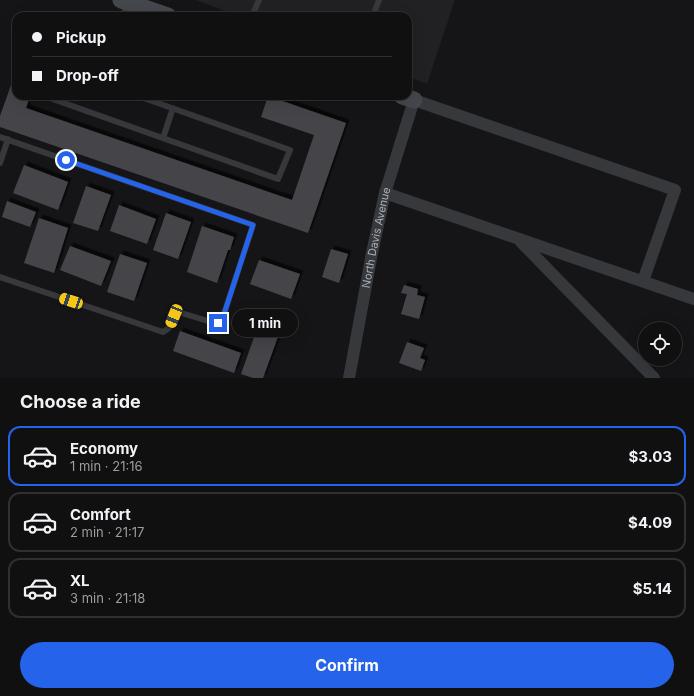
<!DOCTYPE html>
<html lang="en">
<head>
<meta charset="utf-8">
<style>
  body { margin:0; font-family:Inter,sans-serif; background:#19191a; color:#f1f3f6; height:100vh; display:flex; flex-direction:column; font-size:15px; white-space:nowrap }
  * { box-sizing:border-box; margin:0 }
  p { font-size:13px; color:#9c9d9f }
  .icon { flex:none; width:22px; height:22px; fill:none; stroke:currentColor; stroke-width:2; stroke-linecap:round; stroke-linejoin:round }
  .map { position:relative; height:378px; overflow:hidden }
  .drawer { display:flex; flex-direction:column; background:#101011; flex:1 }
  .drawer>* { flex:none }
  .hud { position:absolute; left:12px; top:12px; width:400px; height:88px; border-radius:12px; box-shadow:0 4px 16px #0002,0 0 0 1px #303031; display:grid; align-content:center; height:88px; padding:0 20px; background:#101011 }
  .fabs { position:absolute; left:638px; top:322px; display:grid; gap:8px }
  .fabs a { display:grid; place-items:center; width:44px; height:44px; border-radius:50%; background:#101011; box-shadow:0 4px 16px #0002,0 0 0 1px #303031; font-size:20px }
  .end { position:absolute; width:18px; height:18px; margin:-9px; border:5px solid #2563eb; background:#fff; box-shadow:0 0 0 2px #fff }
  .from { border-radius:50% }
  .bubble { position:absolute; height:28px; border-radius:14px; background:#101011; box-shadow:0 4px 16px #0002,0 0 0 1px #303031; font-size:13px; font-weight:700; line-height:28px; text-align:center }
  .car { position:absolute; width:12px; height:24px; margin:-12px -6px; border-radius:5px; box-shadow:0 0 3px 1px #0007; background:linear-gradient(#f5c518 24%,#345 0 40%,#f5c518 0 76%,#345 0 86%,#f5c518 0) }
  .hud b { display:flex; align-items:center; gap:14px; height:38px; font-size:15px }
  .hud b+b { border-top:1px solid #303031 }
  .hud i { width:10px; height:10px; background:#f1f3f6 }
  ul { padding:0; list-style:none }
  li { display:flex; align-items:center; gap:12px; height:60px; margin:0 8px 6px; padding:0 12px; border:2px solid #303031; border-radius:12px }
  li div { flex:1 }
  li b { display:block; font-size:15px }
  li em { font-style:normal; font-weight:700 }
  li.active { border-color:#2563eb }
  li>.icon { width:36px; height:36px; stroke-width:1.5 }
  h2 { padding:0 20px; font-size:18px; line-height:48px }
  .cta { display:flex; gap:8px; margin-top:auto; padding:8px 20px }
  .cta a { flex:1; height:46px; border-radius:24px; background:#2563eb; color:#fff; font-size:16px; font-weight:700; line-height:46px; text-align:center }
  .map>svg:first-child { display:block }
</style>
</head>
<body>
<div class="map">
<svg width="694" height="378" viewBox="0 0 694 378">
  <defs>
    <filter id="shadow"><feDropShadow dx="3.5" dy="-3.5" stdDeviation="0" flood-color="#0009"/></filter>
  </defs>
  <rect width="100%" height="100%" fill="#151517"/>
  <path fill="#212123" d="M196 0H455L427 84 408 77V16H239Z"/>
  <path fill="#444549" filter="url(#shadow)" d="M16 71V96H30L26 108 292 200 314 135 261 117 268 96 346 123 308 233 0 127V116Z
    M24 165 68 182 58 210 13 193Z
    M86 186 111 195 98 231 73 223Z
    M7 201 36 212 30 227 2 217Z
    M119 205 156 219 147 244 110 231Z
    M166 213 191 222 178 259 153 250Z
    M39 218 68 228 54 273 24 263Z
    M202 226 234 237 230 250H228L217 283 187 272Z
    M70 246 111 261 101 286 60 270Z
    M331 249 348 254 339 283 322 277Z
    M120 254 147 263 134 301 107 292Z
    M259 260 300 274 291 299 250 284Z
    M404 285 418 289 417 295 425 297 419 319 401 314 407 294 401 293Z
    M262 315 283 323 263 378H253L241 374Z
    M180 331 241 353 234 373 173 351Z
    M407 342 424 348 420 358 425 360 421 371 399 363Z"/>
  <g fill="none" stroke-linecap="round" stroke-linejoin="round">
    <path stroke="#36383b" stroke-width="6" d="M123 16 127 4
      M252 16 259 0
      M373 16 379 0
      M48 96 47 97 278 179 290 150 138 96
      M0 137 253 225 223 317 218 323 211 322 175 311 169 328 163 332 0 277
      M163 138 173 108
      M0 163 8 139"/>
    <g stroke="#36383b" stroke-width="12">
      <path d="M385 193 694 299"/>
      <path d="M521 242 654 378"/>
      <path id="s1" d="M349 378 372 253 385 193 414 100 675 190 643 281"/>
    </g>
    <path stroke="#44474b" stroke-width="17" d="M121 0 168 16
      M402 96 414 100"/>
  </g>
  <g fill="none" stroke-linecap="round" stroke-linejoin="round">
    <path stroke="#2563eb" stroke-width="5" d="M66 160 253 225 223 317 218 323"/>
  </g>
  <g text-anchor="middle" stroke-width="3" stroke-linejoin="round" paint-order="stroke">
    <g font-size="11" fill="#a8aeb6" stroke="#101012">
      <text dy="4" stroke="none"><textPath href="#s1" startOffset="143">North Davis Avenue</textPath></text>
    </g>
  </g>
</svg>
<div class="fabs">
<a><svg class="icon" aria-label="locate" viewBox="0 0 24 24"><circle cx="12" cy="12" r="6"/><path d="M12 2v4M12 18v4M2 12h4M18 12h4"/></svg></a>
</div>
<i class="end from" style="left:66px;top:160px"></i>
<i class="end" style="left:218px;top:323px"></i>
<div class="bubble" style="left:232px;top:309px;width:66px">1 min</div>
<i class="car" style="left:71px;top:301px;rotate:288deg"></i>
<i class="car" style="left:174px;top:316px;rotate:202deg"></i>
<div class="hud">
<b><i class="from"></i>Pickup</b>
<b><i></i>Drop-off</b>
</div>
</div>
<section class="drawer">
<h2>Choose a ride</h2>
<ul>
<li class="active"><svg class="icon" aria-label="car" viewBox="0 0 24 24"><path d="M5 17H2v-5l4-1 3-4h7l3 4 3 1v5h-3M9 17h6M6 11h13"/><circle cx="7" cy="17" r="2"/><circle cx="17" cy="17" r="2"/></svg><div><b>Economy</b><p>1 min · 21:16</p></div><em>$3.03</em></li>
<li><svg class="icon" aria-label="car" viewBox="0 0 24 24"><path d="M5 17H2v-5l4-1 3-4h7l3 4 3 1v5h-3M9 17h6M6 11h13"/><circle cx="7" cy="17" r="2"/><circle cx="17" cy="17" r="2"/></svg><div><b>Comfort</b><p>2 min · 21:17</p></div><em>$4.09</em></li>
<li><svg class="icon" aria-label="car" viewBox="0 0 24 24"><path d="M5 17H2v-5l4-1 3-4h7l3 4 3 1v5h-3M9 17h6M6 11h13"/><circle cx="7" cy="17" r="2"/><circle cx="17" cy="17" r="2"/></svg><div><b>XL</b><p>3 min · 21:18</p></div><em>$5.14</em></li>
</ul>
<div class="cta"><a>Confirm</a></div>
</section>
</body>
</html>
